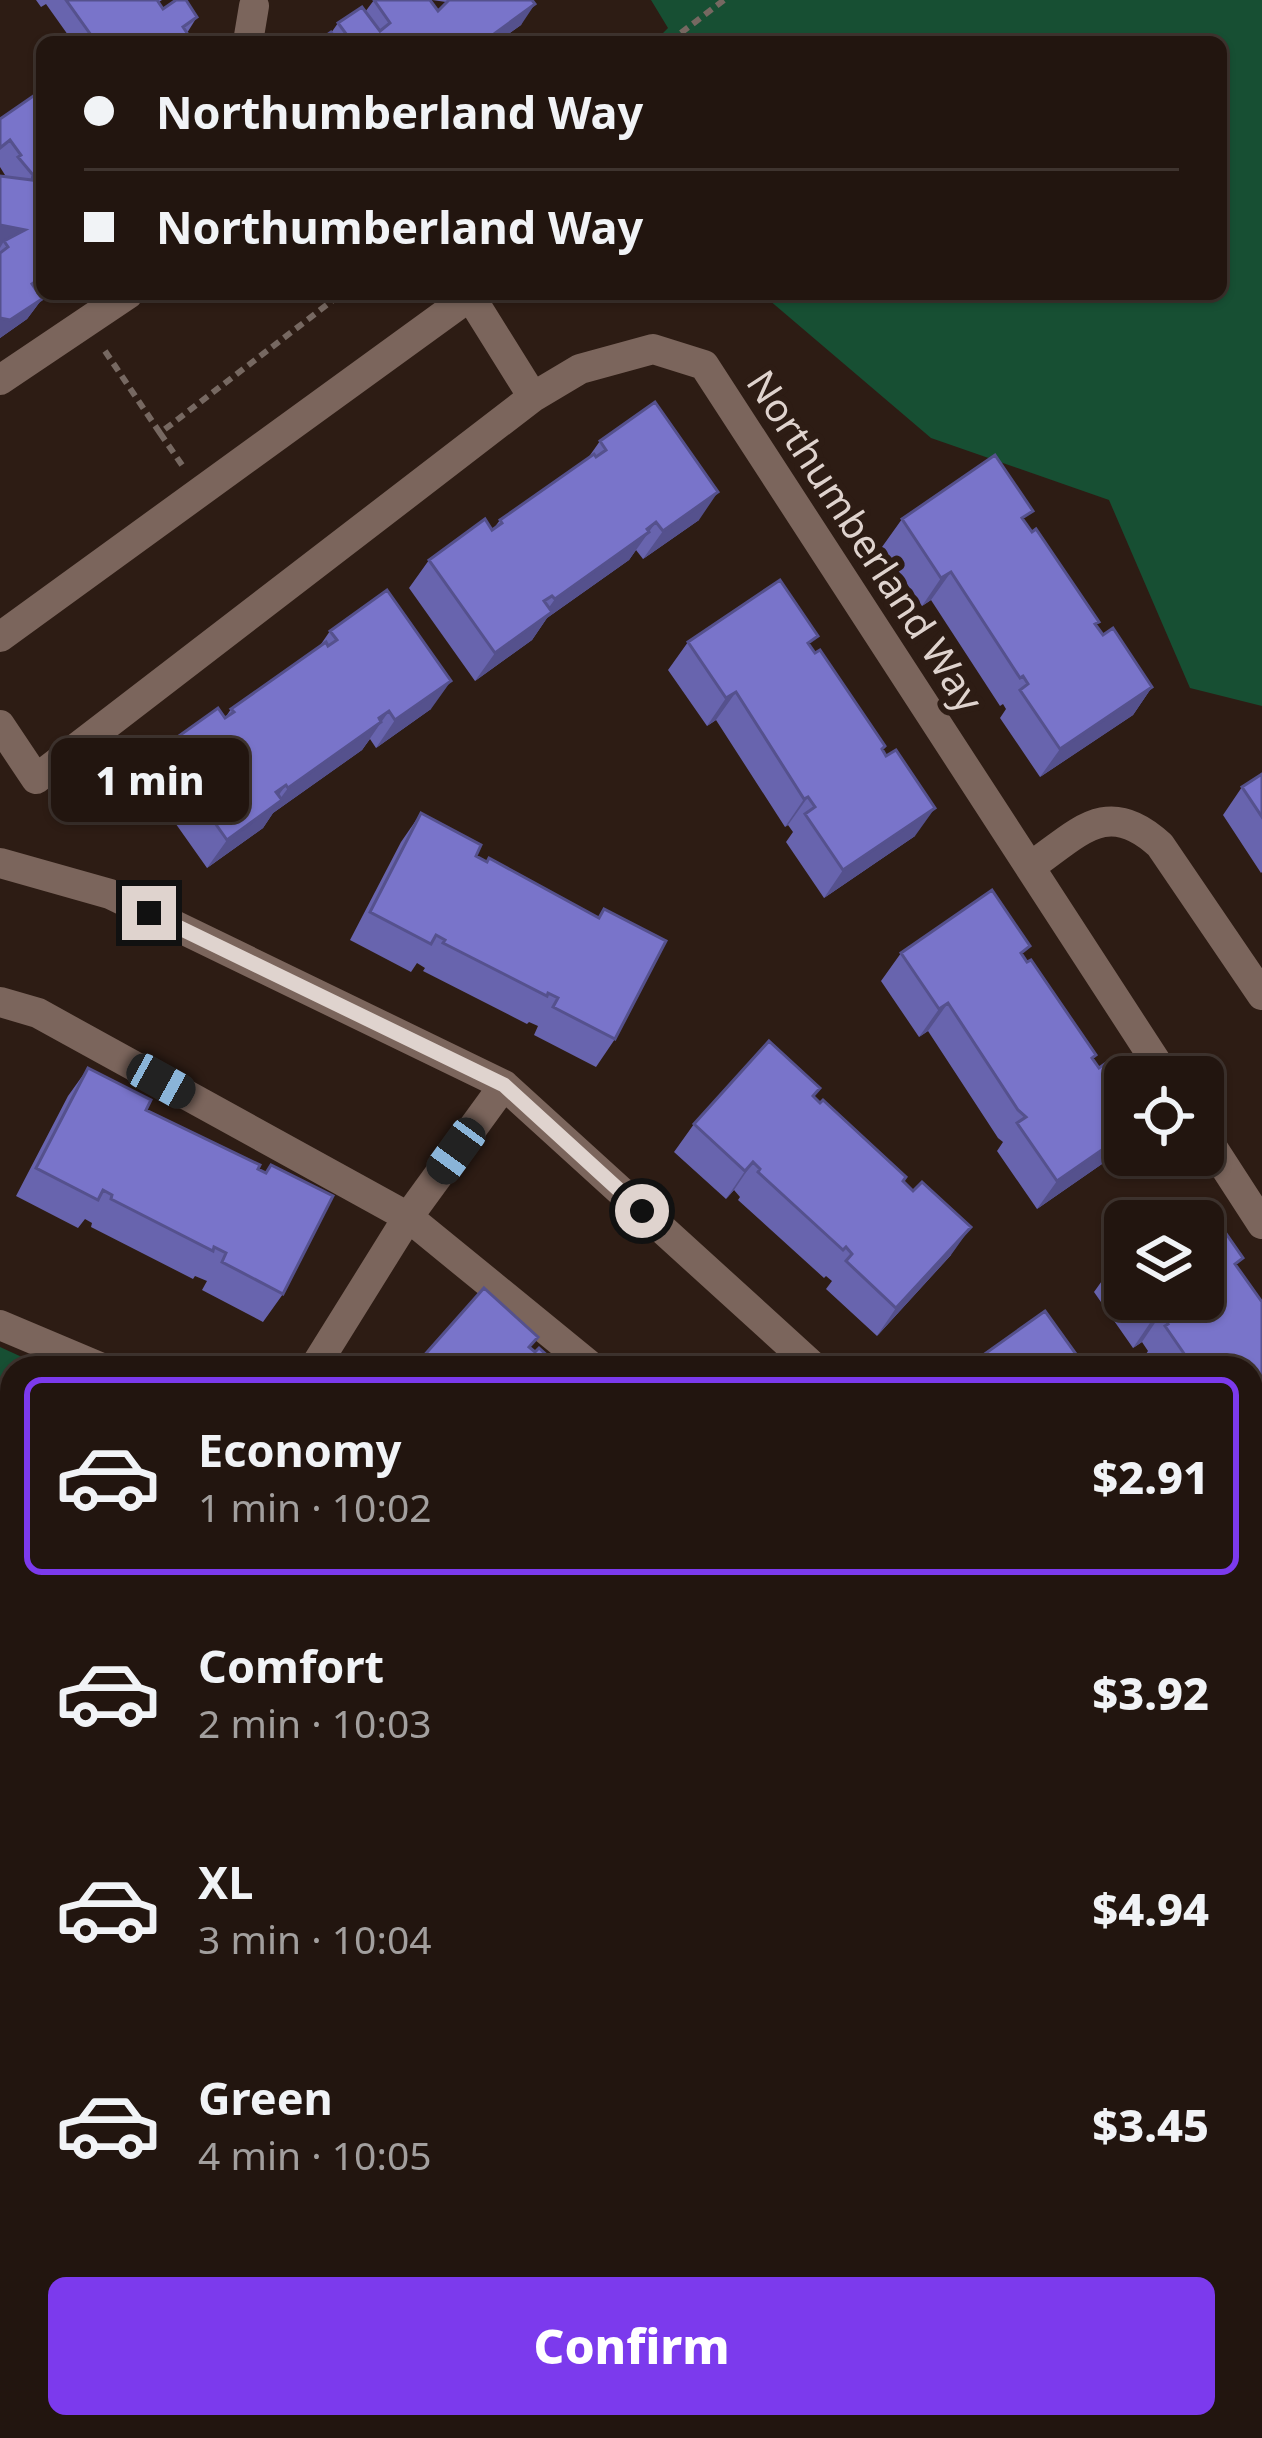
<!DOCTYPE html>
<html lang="en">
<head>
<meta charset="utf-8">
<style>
  body { margin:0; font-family:"Noto Sans",sans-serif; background:#2a1e18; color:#f1f3f6; height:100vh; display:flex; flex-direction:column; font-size:45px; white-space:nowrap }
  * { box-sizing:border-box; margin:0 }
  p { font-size:39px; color:#a29f9e }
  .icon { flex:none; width:66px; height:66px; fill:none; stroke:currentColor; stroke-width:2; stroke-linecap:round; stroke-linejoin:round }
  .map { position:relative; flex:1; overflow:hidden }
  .details { position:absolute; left:0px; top:1356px; width:1263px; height:1083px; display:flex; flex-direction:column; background:#22150f; border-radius:36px 36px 0 0; box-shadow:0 3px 9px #0004,0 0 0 3px #3f342f }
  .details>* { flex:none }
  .guide { position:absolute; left:36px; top:36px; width:1191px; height:264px; border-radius:18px; box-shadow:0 3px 9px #0004,0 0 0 3px #3f342f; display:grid; align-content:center; height:264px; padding:0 48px; background:#22150f }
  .controls { position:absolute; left:1104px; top:1056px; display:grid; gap:24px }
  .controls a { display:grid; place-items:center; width:120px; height:120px; border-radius:18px; background:#22150f; box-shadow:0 3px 9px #0004,0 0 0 3px #3f342f; font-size:60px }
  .end { position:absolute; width:54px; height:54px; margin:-27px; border:15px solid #dfd3ce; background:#111; box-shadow:0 0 0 6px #111 }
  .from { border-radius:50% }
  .bubble { position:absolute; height:84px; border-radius:18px; background:#22150f; box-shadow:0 3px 9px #0004,0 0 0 3px #3f342f; font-size:39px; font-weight:800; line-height:84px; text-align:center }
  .car { position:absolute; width:36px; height:72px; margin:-36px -18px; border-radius:15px; box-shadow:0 0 9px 3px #0007; background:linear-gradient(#222 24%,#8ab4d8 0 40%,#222 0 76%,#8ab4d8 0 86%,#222 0) }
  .guide b { display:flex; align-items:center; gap:42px; height:114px; font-size:45px }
  .guide b+b { border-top:3px solid #3f342f }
  .guide i { width:30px; height:30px; background:#f1f3f6 }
  ul { padding:21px 0 0; list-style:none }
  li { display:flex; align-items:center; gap:36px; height:198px; margin:0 24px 18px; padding:0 24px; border:6px solid transparent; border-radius:18px }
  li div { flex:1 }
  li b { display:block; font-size:45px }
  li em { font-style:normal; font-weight:800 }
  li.on { border-color:#7c3aed }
  li>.icon { width:108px; height:108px; stroke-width:1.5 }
  .primary-button { display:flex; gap:24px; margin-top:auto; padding:24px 48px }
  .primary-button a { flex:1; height:138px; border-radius:18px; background:#7c3aed; color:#fff; font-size:48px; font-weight:800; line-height:138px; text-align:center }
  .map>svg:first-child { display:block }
</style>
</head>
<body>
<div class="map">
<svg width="1262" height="2438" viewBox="0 0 1262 2438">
  <rect width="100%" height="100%" fill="#2d1c14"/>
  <path fill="#174f33" d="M651 0H1262V706L1190 688 1109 500 931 438 762 294H1221V42H654L668 28Z
    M0 1347 46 1368H12V2427H1251V1713L1262 1703V2438H0Z"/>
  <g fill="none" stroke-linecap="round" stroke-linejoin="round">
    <path stroke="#766861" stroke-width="6" stroke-dasharray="9 6" stroke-linecap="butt" d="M669 42 724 0
      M105 351 160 433
      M182 465 160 433 341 294"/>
    <path stroke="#7b655c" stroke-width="30" d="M248 42 254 6
      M0 380 128 294
      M0 637 470 296 533 397 580 369 653 349 704 365 1166 1077
      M0 725 36 779 533 397
      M0 863 110 894 504 1085 815 1368
      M1030 867C1079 833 1107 796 1160 845L1262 995
      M0 1002 38 1013 408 1217 593 1368
      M1203 1133 1262 1224
      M314 1368 408 1217 504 1085
      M1251 1567 1262 1558"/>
    <path stroke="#7b655c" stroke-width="30" d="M0 1325 102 1368
      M886 2427 890 2438"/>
  </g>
  <path fill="#6864ae" d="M36 0H162L159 2 163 9 197 17 187 33 193 42H73L46 4 41 7Z
    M374 0 438 11 446 2 432 0H532L521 25 497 42H317L331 33 338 23 365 12Z
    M42 90V288L37 291 42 299 27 319 0 338V176L5 175 0 167V119Z
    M600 441 699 520 643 559 636 550 629 560 547 618 532 640 475 681 409 588 429 560 494 528 500 520 588 458Z
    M902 519 1025 522 1099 622 1096 625 1103 635 1152 687 1133 715 1040 777 1000 718 1006 709 1003 704 1000 706 931 600 922 606 882 547Z
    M330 631 431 709 376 748 370 739 362 750 273 813 263 828 207 868 142 776 162 748 225 718 231 709 319 647Z
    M688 642 811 647 882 749 915 836 824 898 786 842 793 832 788 825 785 827 716 720 707 726 668 670Z
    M1262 774V872L1261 873 1223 815 1242 787Z
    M421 813 476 856 598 918 604 909 615 1039 596 1067 534 1035 538 1026 529 1022 527 1024 423 971 425 968 417 963 411 972 350 940 401 842Z
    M901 953 1023 957 1096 1055 1093 1059 1099 1068 1125 1085V1148L1037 1209 997 1151 1003 1142 998 1138 928 1031 919 1037 881 981Z
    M88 1068 146 1110 265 1173 271 1165 283 1294 263 1322 202 1290 207 1281 195 1276 193 1279 91 1227 92 1223 85 1219 78 1228 16 1196 68 1096Z
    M820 1088 814 1096 903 1181 951 1255 877 1336 826 1289 832 1281 826 1276 824 1278 738 1200 740 1197 734 1190 726 1199 674 1152 694 1124Z
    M1125 1256V1299H1203L1237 1267 1262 1302V1513L1251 1521V1368H1155L1146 1354 1148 1351 1142 1342 1133 1348 1094 1292 1114 1264Z"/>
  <path fill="#55518d" d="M535 4 521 25 497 42H483Z
    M0 225 25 230 4 241 0 248Z
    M42 277V288L18 305 32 284Z
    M42 299 27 319 0 338V318Z
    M718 492 699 520 643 559 663 531Z
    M656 522 629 560 547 618 532 640 475 681 495 653 540 620 555 599Z
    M951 572 931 600 922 606 941 578Z
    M451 681 431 709 376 748 395 720Z
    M1152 687 1133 715 1040 777 1060 749Z
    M736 692 716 720 707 726 726 698Z
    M389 711 362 750 273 813 263 828 207 868 227 840 276 792 286 785 268 810 277 803 288 788Z
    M808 797 788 825 785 827 804 799Z
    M935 808 915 836 824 898 843 870Z
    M948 1003 928 1031 919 1037 939 1009Z
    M1125 1134V1148L1037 1209 1057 1181Z
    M753 1162 734 1190 726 1199 745 1171Z
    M971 1227 951 1255 877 1336 896 1308Z
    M1161 1314 1142 1342 1133 1348 1152 1320Z
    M1262 1505V1513L1251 1521Z"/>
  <path fill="#7974ca" stroke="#55518d" stroke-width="3" d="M66 0H157L163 9 176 0H186L197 17 183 27 193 42H96Z
    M374 0H430L438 11 449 0H532L535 4 483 42H352L338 23 362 7 380 31 390 23Z
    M331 32 338 42H317Z
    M42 90V277L32 284 42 299 10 320 0 318V253L8 247 4 241 25 230 0 225V176L32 180 33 175 18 157 21 155 10 140 0 148V119Z
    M655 402 718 492 663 531 656 522 647 529 649 532 555 599 552 596 544 601 552 612 495 653 429 560 485 519 492 530 502 523 500 520 594 454 596 457 606 450 600 441Z
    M995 455 1033 511 1022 518 1032 532 1036 529 1099 622 1095 624 1103 635 1113 628 1152 687 1060 749 1020 690 1028 684 1023 676 1020 678 951 572 941 578 902 519Z
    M780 580 818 636 808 643 815 653 820 650 885 746 882 749 886 756 896 750 935 808 843 870 805 814 815 807 808 797 804 799 736 692 726 698 688 642Z
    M387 590 451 681 395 720 389 711 379 718 381 722 288 788 286 785 276 792 282 800 227 840 162 748 218 708 225 718 234 712 231 709 326 642 328 646 337 640 330 631Z
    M1262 774V817L1242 787Z
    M421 813 481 845 476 856 487 862 489 858 599 918 604 909 666 941 615 1039 553 1007 558 998 548 993 547 996 443 943 445 940 436 935 431 944 370 912Z
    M992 890 1030 946 1021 953 1027 962 1031 960 1096 1055 1092 1058 1099 1068 1109 1061 1125 1085V1134L1057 1181 1017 1123 1026 1117 1018 1110 948 1003 939 1009 901 953Z
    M769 1041 820 1088 813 1096 820 1103 823 1100 906 1177 903 1181 913 1191 922 1182 971 1227 896 1308 846 1261 852 1254 846 1247 843 1250 758 1172 760 1169 753 1162 745 1171 694 1124Z
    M88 1068 151 1100 146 1110 260 1165 258 1169 266 1173 271 1165 333 1196 283 1294 222 1262 226 1253 214 1247 213 1251 111 1199 112 1195 103 1190 98 1200 36 1168Z
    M1204 1202 1243 1258 1235 1264 1262 1302V1482L1251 1466V1368H1194L1165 1326 1168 1324 1161 1314 1152 1320 1138 1299H1203V1221H1177Z
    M1125 1256V1280L1114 1264Z
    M484 1288 538 1337 529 1347 535 1352 539 1348 561 1368H413Z
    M1045 1311 1086 1368H965Z"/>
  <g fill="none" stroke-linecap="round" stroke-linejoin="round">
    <path stroke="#dfd3ce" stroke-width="15" d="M149 913 504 1085 642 1211"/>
  </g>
  <g text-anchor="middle" stroke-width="12" stroke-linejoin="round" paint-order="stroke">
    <g font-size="39" fill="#dfd3ce" stroke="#2d1c14">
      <text transform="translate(865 541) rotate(57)" y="14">Northumberland Way</text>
    </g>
  </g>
</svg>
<div class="controls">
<a><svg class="icon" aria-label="locate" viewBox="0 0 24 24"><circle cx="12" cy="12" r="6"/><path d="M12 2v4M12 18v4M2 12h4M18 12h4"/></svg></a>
<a><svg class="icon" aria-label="layers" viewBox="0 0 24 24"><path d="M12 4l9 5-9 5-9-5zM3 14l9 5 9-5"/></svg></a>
</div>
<i class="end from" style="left:642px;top:1211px"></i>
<i class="end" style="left:149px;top:913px"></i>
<div class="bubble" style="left:51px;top:738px;width:198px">1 min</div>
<i class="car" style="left:161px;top:1081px;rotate:119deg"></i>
<i class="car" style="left:456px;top:1151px;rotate:216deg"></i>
<div class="guide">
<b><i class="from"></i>Northumberland Way</b>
<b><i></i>Northumberland Way</b>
</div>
<section class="details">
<ul>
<li class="on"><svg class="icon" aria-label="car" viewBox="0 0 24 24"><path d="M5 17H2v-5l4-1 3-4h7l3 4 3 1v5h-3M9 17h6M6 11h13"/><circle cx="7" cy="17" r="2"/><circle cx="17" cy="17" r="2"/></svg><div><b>Economy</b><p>1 min · 10:02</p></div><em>$2.91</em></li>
<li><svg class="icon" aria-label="car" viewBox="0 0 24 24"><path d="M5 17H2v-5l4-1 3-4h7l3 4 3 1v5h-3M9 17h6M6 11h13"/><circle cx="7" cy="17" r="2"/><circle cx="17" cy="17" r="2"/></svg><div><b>Comfort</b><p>2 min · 10:03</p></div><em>$3.92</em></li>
<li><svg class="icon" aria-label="car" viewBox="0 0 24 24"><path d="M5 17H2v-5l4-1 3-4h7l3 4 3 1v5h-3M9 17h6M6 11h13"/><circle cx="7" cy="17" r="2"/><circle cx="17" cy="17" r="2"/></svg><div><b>XL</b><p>3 min · 10:04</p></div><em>$4.94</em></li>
<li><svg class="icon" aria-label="car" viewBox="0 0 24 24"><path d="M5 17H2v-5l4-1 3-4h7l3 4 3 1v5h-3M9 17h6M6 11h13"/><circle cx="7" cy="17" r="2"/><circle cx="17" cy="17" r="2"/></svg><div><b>Green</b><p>4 min · 10:05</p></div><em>$3.45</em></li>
</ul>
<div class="primary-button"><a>Confirm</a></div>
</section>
</div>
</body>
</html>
